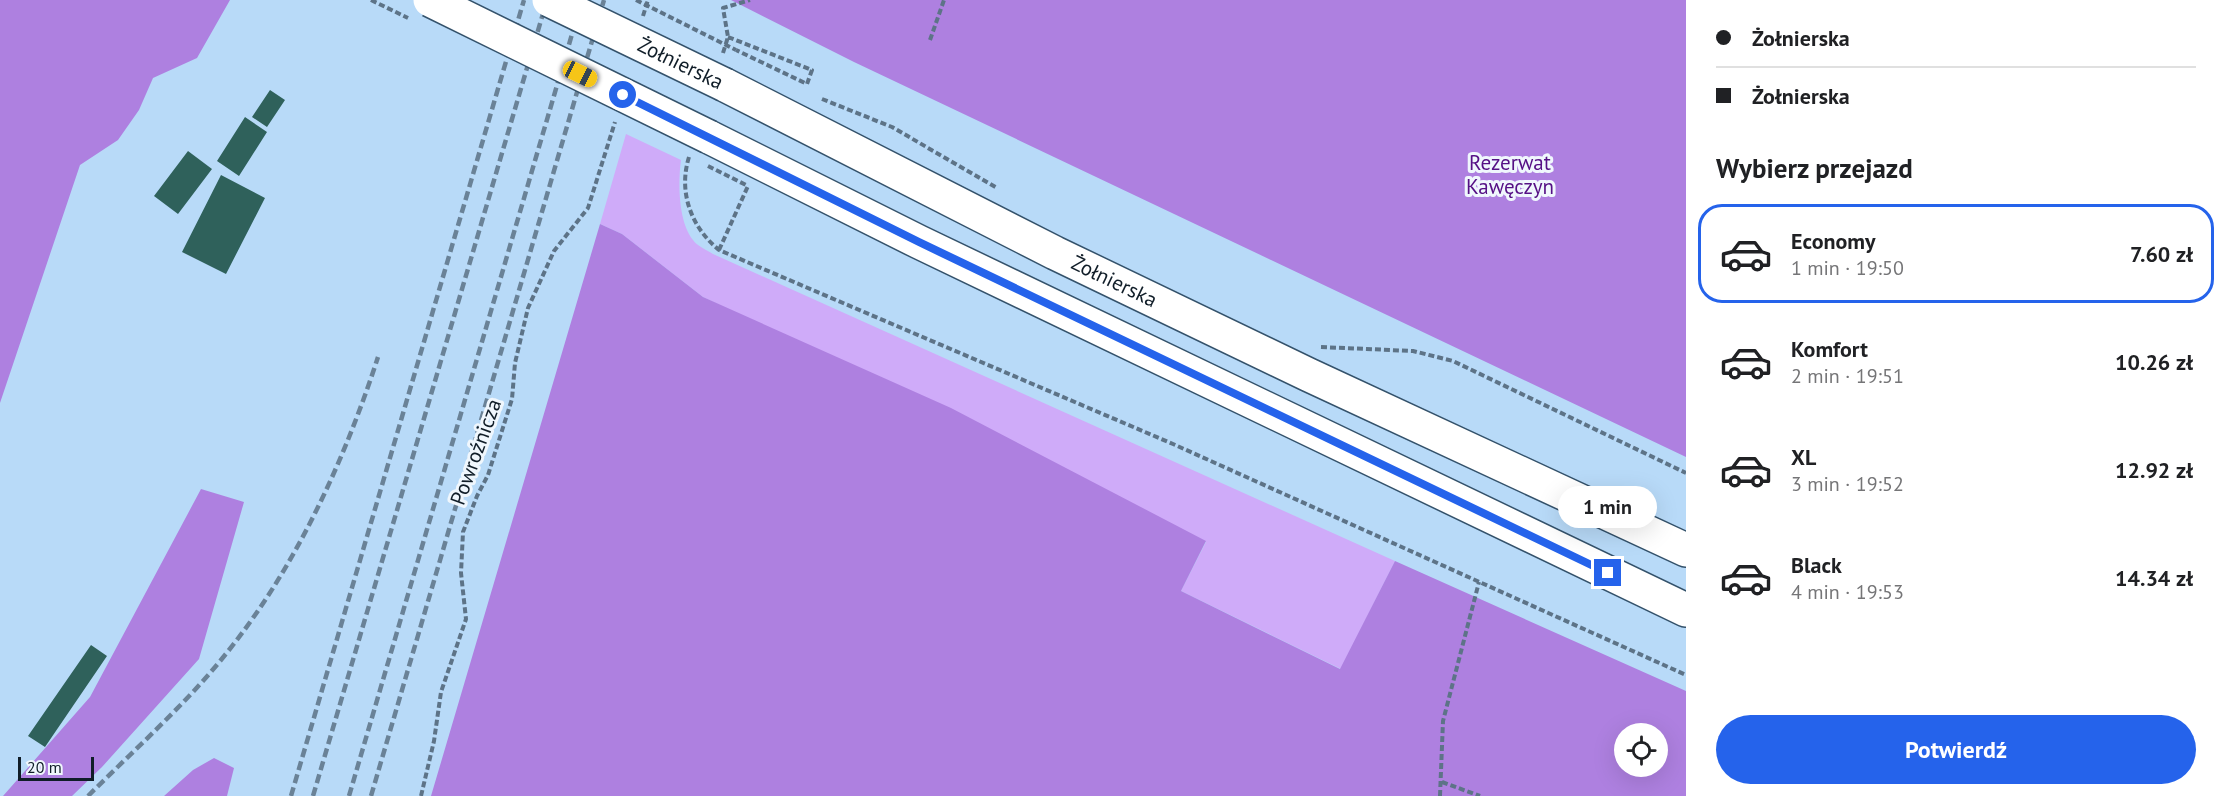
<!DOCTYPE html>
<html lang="pl">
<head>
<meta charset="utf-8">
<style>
  body { margin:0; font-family:"PT Sans",sans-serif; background:#f2f2f2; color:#202124; height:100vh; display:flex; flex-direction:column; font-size:22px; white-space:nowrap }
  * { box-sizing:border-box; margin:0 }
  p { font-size:20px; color:#757577 }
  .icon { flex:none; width:33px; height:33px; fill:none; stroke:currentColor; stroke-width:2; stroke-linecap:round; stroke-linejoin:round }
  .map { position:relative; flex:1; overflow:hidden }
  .side { display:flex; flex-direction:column; background:#fff; width:540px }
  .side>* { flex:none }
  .banner { display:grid; align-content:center; height:132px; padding:0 30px; background:#fff }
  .fabs { position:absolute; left:1614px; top:723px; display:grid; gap:12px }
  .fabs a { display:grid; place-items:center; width:54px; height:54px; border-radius:50%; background:#fff; box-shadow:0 6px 24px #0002; font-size:30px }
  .scale { position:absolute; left:18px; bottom:15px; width:76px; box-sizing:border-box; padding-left:6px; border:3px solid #101d28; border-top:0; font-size:16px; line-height:21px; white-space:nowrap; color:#101d28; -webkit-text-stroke:4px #f0f7fd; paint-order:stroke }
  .end { position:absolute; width:27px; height:27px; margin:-14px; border:8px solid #2563eb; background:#fff; box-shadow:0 0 0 3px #fff }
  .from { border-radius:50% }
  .bubble { position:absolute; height:42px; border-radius:21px; background:#fff; box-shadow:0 6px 24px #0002; font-size:20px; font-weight:800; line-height:42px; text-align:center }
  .car { position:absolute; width:18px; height:36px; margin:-18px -9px; border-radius:8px; box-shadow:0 0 4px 2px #0007; background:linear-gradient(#f5c518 24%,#345 0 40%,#f5c518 0 76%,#345 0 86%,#f5c518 0) }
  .banner b { display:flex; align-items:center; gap:21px; height:57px; font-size:22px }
  .banner b+b { border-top:2px solid #e0e0e0 }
  .banner i { width:15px; height:15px; background:#202124 }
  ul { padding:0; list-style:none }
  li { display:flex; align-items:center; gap:18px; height:99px; margin:0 12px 9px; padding:0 18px; border:3px solid transparent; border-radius:24px }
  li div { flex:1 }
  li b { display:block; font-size:22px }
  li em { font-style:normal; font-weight:800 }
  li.selected { border-color:#2563eb }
  li>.icon { width:54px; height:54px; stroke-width:1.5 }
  h2 { padding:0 30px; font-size:27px; line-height:72px }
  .primary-button { display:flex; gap:12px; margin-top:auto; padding:12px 30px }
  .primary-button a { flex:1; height:69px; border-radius:36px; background:#2563eb; color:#fff; font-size:24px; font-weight:800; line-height:69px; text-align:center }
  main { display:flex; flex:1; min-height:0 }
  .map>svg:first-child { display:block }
</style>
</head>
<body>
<main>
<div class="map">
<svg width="1686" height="796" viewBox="0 0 1686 796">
  <rect width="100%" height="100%" fill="#b8daf8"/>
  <path fill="#cfabf9" d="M626 134 681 160C678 182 678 222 693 240 697 246 707 250 713 254L1395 561 1341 669 1181 591 1206 542 703 297 622 234 600 224Z"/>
  <path fill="#ae80e0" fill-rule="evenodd" d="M0 0H230L197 58 153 78 139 110 118 140 80 165 0 403Z
    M731 0H1686V457L854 62Z
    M600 224 622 234 703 297 951 408 1206 541 1181 591 1340 669 1395 561 1686 691V796H431ZM1624 734H1658V766H1624Z
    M201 489 244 502 199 659 102 767 72 796H3L90 697Z
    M214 758 234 768 227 796H164L193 770Z"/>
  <path fill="#2f615b" d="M270 90 285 100 267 127 252 117Z
    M245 117 267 132 239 176 217 161Z
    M188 151 212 169 178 214 154 196Z
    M221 175 265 198 226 274 182 252Z
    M91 645 107 656 45 747 28 736Z"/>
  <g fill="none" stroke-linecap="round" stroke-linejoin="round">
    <defs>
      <g id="primary">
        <path id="s1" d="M725 85 1055 253 1309 375 1686 550"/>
        <path d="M709 137 919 242 1686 610"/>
      </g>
    </defs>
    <use href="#primary" stroke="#34526b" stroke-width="36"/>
    <path stroke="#5d7387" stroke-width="4" stroke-dasharray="6 3" stroke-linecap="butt" d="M643 16 648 0
      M728 37 812 70 807 84 736 50
      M930 40 944 0
      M723 53 728 37 723 8 750 0
      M822 99 892 127 997 188
      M689 157C678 192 691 227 719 250L1173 444 1686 675
      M719 250 748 186
      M1321 347 1413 351 1453 361 1686 473
      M1442 782 1480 796
      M421 796 434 741 441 692 466 619 461 573 463 532 477 496 488 475 512 399 515 363 528 308 554 251 588 208 615 122
      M1440 796 1443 721 1479 582"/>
    <use href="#primary" stroke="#fff" stroke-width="33"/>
    <path stroke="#6a8297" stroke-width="4.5" stroke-dasharray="9 4.5" stroke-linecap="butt" d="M88 796C134 750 184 706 225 655 295 569 344 462 378 357
      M291 796 524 0
      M313 796 547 0
      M349 796 582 0
      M371 796 604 0"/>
    <defs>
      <g id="primary-bridge">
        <path d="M430 0 709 137"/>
        <path id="s2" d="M549 0 725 85"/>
      </g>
    </defs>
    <use href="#primary-bridge" stroke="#34526b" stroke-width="36" stroke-linecap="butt"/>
    <path stroke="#5d7387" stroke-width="4" stroke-dasharray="6 3" stroke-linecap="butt" d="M371 0 408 18
      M636 0 736 50
      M708 166 748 186"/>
    <use href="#primary-bridge" stroke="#fff" stroke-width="33"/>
  </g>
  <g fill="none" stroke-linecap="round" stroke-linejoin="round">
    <path stroke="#2563eb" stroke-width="8" d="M623 95 919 242 1608 573"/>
  </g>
  <g text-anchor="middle" stroke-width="6" stroke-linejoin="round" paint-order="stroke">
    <g font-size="21" fill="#101d28" stroke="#f0f7fd">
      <text dy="7" stroke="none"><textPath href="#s2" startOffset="146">Żołnierska</textPath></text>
      <text dy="7" stroke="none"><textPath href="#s1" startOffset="436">Żołnierska</textPath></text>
      <text transform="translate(476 452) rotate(-70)" y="7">Powroźnicza</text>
    </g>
    <g font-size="21" fill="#551085" stroke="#f0f7fd">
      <text x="1510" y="170">Rezerwat<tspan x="1510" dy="24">Kawęczyn</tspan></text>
    </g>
  </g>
</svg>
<div class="fabs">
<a><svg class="icon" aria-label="locate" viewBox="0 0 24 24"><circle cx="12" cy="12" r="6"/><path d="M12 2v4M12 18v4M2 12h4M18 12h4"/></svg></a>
</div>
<div class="scale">20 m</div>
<i class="end from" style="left:623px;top:95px"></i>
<i class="end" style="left:1608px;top:573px"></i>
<div class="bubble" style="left:1558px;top:486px;width:99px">1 min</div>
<i class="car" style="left:580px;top:74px;rotate:116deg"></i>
</div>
<section class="side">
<div class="banner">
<b><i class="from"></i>Żołnierska</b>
<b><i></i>Żołnierska</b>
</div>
<h2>Wybierz przejazd</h2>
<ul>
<li class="selected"><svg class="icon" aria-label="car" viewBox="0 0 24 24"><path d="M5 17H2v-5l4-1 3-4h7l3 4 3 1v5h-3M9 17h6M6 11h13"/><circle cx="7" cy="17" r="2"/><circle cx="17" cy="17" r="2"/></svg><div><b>Economy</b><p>1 min · 19:50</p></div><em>7.60 zł</em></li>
<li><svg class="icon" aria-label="car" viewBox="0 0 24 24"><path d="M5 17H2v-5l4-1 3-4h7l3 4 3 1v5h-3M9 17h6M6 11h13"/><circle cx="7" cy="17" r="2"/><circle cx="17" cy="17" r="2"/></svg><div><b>Komfort</b><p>2 min · 19:51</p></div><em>10.26 zł</em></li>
<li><svg class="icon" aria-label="car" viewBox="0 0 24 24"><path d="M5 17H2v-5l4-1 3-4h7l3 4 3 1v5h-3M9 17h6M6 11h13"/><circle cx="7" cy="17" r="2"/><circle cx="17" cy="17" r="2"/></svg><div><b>XL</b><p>3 min · 19:52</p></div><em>12.92 zł</em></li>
<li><svg class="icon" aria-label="car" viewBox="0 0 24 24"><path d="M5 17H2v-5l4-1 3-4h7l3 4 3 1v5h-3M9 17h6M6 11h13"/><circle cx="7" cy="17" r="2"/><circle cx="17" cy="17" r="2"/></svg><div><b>Black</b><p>4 min · 19:53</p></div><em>14.34 zł</em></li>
</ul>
<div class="primary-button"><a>Potwierdź</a></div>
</section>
</main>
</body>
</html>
